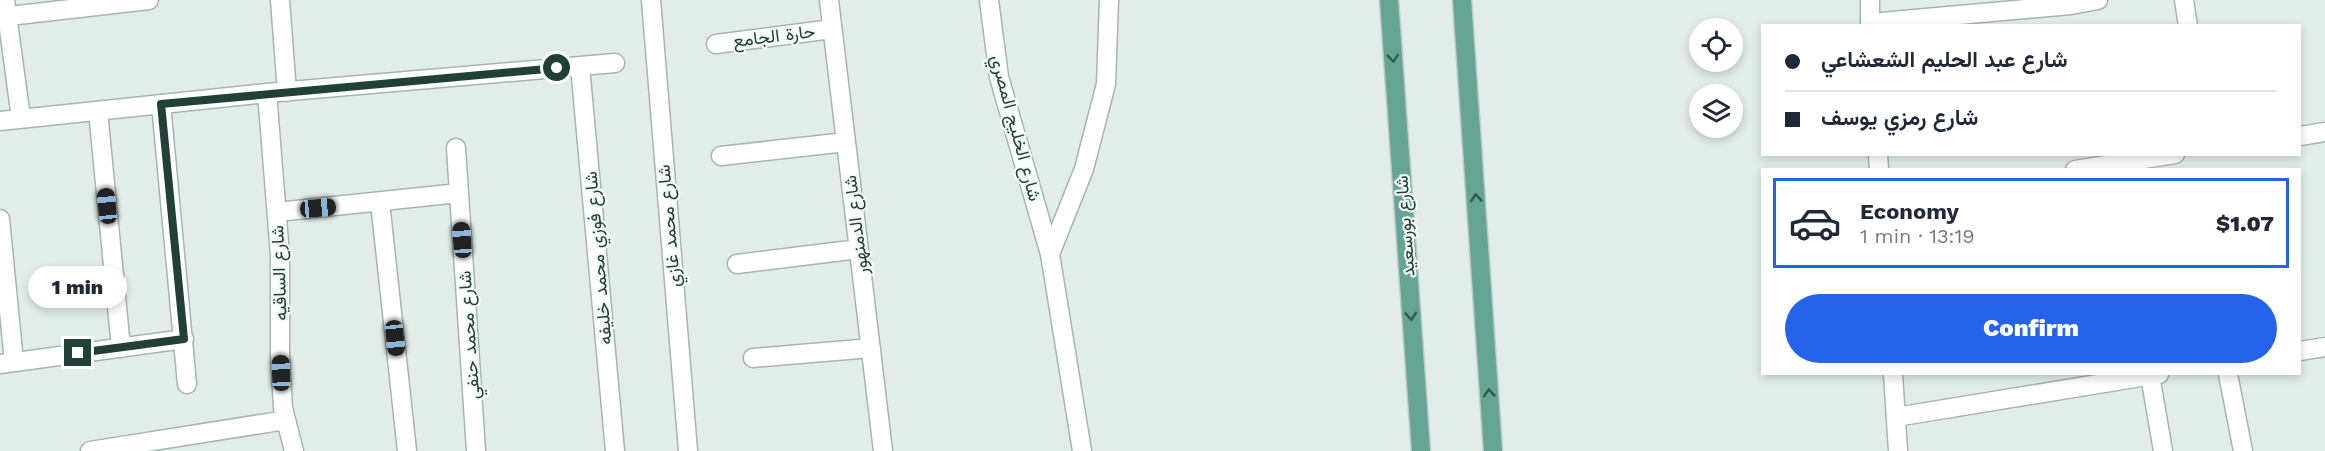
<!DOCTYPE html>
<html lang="en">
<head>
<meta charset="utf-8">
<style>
  body { margin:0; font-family:"Work Sans",Vazirmatn,sans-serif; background:#f6f6f7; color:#1f2937; height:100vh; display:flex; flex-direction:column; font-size:22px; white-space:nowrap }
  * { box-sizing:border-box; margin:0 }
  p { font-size:20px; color:#747a83 }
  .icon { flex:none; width:33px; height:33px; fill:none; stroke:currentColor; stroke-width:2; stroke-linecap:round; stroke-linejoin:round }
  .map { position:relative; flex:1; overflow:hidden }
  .side { position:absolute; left:1761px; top:168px; width:540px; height:207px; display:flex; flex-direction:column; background:#fff; border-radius:0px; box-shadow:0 3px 9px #0003 }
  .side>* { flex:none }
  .guide { position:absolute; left:1761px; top:24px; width:540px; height:132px; border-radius:0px; box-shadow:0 3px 9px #0003; display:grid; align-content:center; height:132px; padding:0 24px; background:#fff }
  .controls { position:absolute; left:1689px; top:18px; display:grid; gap:12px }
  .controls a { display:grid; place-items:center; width:54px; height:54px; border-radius:50%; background:#fff; box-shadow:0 3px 9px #0003; font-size:30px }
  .end { position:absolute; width:27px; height:27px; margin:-14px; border:8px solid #214038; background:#fff; box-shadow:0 0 0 3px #fff }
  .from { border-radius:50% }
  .bubble { position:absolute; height:42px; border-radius:21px; background:#fff; box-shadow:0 3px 9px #0003; font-size:20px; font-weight:800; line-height:42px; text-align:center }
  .car { position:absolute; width:18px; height:36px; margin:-18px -9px; border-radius:8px; box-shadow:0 0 4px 2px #0007; background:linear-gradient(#222 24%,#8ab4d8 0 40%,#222 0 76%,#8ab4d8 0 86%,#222 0) }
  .guide b { display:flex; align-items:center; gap:21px; height:57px; font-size:22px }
  .guide b+b { border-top:2px solid #e0e1e3 }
  .guide i { width:15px; height:15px; background:#1f2937 }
  ul { padding:10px 0 0; list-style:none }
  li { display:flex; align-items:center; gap:18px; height:90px; margin:0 12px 9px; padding:0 12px; border:3px solid transparent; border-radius:0px }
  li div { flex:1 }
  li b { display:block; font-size:22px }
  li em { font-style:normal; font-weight:800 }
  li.current { border-color:#2563eb }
  li>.icon { width:54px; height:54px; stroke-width:1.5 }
  .action { display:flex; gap:12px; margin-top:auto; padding:12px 24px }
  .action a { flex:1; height:69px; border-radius:36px; background:#2563eb; color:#fff; font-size:24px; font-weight:800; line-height:69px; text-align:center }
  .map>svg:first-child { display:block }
</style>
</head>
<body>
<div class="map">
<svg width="2325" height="451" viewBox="0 0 2325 451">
  <rect width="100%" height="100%" fill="#e2ede9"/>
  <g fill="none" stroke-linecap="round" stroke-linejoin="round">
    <defs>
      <path id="street" d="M5 0 21 118
        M280 0 287 92
        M651 0 688 451
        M829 0 883 451
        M2184 0 2188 26
        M0 17 149 0
        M1870 23 2071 5 2098 0
        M716 44 832 29
        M580 66 615 451
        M267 93 280 255V356L283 408 294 451
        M161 104 187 384
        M98 111 121 348
        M0 121 267 93 615 63
        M2300 136 2325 132
        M456 148 476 451
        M721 156 846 142
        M2075 170 2175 154
        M380 202 407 451
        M277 212 459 193
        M0 219 14 362
        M1050 254 1084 169 1106 84 1109 0
        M737 264 859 249
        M2300 351 2325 347
        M753 358 871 348
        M0 364 184 339
        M2228 374 2243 451
        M2150 375 2163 451
        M1896 417 2159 374
        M90 451 286 420"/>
      <path id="secondary" d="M989 0 999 77 1050 254 1082 451
        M1870 0V26
        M1878 154 1879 170
        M1893 374 1898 451"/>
      <path id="primary" d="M1389 0 1421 451
        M1462 0 1493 451"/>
    </defs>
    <use href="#street" stroke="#a4b6b0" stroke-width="21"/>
    <use href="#secondary" stroke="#a0bab1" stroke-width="21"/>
    <use href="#primary" stroke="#c1cac7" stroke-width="21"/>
    <use href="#street" stroke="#fff" stroke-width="18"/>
    <use href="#secondary" stroke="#fff" stroke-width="18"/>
    <use href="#primary" stroke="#64a596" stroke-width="18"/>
  </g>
  <defs><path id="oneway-chevron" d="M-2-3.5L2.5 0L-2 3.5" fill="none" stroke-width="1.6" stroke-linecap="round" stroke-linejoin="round" transform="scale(1.5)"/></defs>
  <g stroke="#325950">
    <use href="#oneway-chevron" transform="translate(1393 58) rotate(86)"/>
    <use href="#oneway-chevron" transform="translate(1476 198) rotate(-94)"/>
    <use href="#oneway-chevron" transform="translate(1411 316) rotate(86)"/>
    <use href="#oneway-chevron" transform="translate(1489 393) rotate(-94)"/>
  </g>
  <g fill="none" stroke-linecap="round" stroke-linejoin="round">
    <path stroke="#214038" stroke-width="8" d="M78 353 184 339 161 104 557 68"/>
  </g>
  <g text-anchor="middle" stroke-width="4.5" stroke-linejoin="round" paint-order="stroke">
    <g font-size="18" fill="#214038" stroke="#f3f9f6">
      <text transform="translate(774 36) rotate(-7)" y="6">حارة الجامع</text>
      <text transform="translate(1016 128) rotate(75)" y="6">شارع الخليج المصري</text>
      <text transform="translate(856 225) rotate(-97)" y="6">شارع الدمنهور</text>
      <text transform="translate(669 226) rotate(-95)" y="6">شارع محمد غازي</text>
      <text transform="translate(1405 226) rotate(-94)" y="6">شارع بورسعيد</text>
      <text transform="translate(598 258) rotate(-95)" y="6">شارع فوزي محمد خليفه</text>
      <text transform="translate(279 273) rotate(-92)" y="6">شارع الساقيه</text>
      <text transform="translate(469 335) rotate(-94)" y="6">شارع محمد حنفي</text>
    </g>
  </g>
</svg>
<div class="controls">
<a><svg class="icon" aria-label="locate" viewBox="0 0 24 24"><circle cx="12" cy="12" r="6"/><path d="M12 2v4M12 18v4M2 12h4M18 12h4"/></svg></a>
<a><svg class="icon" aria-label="layers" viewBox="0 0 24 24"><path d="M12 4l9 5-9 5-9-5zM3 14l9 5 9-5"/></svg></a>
</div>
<i class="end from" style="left:557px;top:68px"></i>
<i class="end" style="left:78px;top:353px"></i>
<div class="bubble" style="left:28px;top:266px;width:99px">1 min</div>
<i class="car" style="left:107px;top:206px;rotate:354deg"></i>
<i class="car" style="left:318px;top:208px;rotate:85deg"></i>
<i class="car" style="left:462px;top:240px;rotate:356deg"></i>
<i class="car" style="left:395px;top:338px;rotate:174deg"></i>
<i class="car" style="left:281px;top:373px;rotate:358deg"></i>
<div class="guide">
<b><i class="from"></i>شارع عبد الحليم الشعشاعي</b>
<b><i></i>شارع رمزي يوسف</b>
</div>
<section class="side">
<ul>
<li class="current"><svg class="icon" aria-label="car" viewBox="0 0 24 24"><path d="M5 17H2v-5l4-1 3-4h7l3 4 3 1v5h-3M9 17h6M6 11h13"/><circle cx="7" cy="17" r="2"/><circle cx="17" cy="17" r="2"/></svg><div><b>Economy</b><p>1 min · 13:19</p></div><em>$1.07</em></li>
</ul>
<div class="action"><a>Confirm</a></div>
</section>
</div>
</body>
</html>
